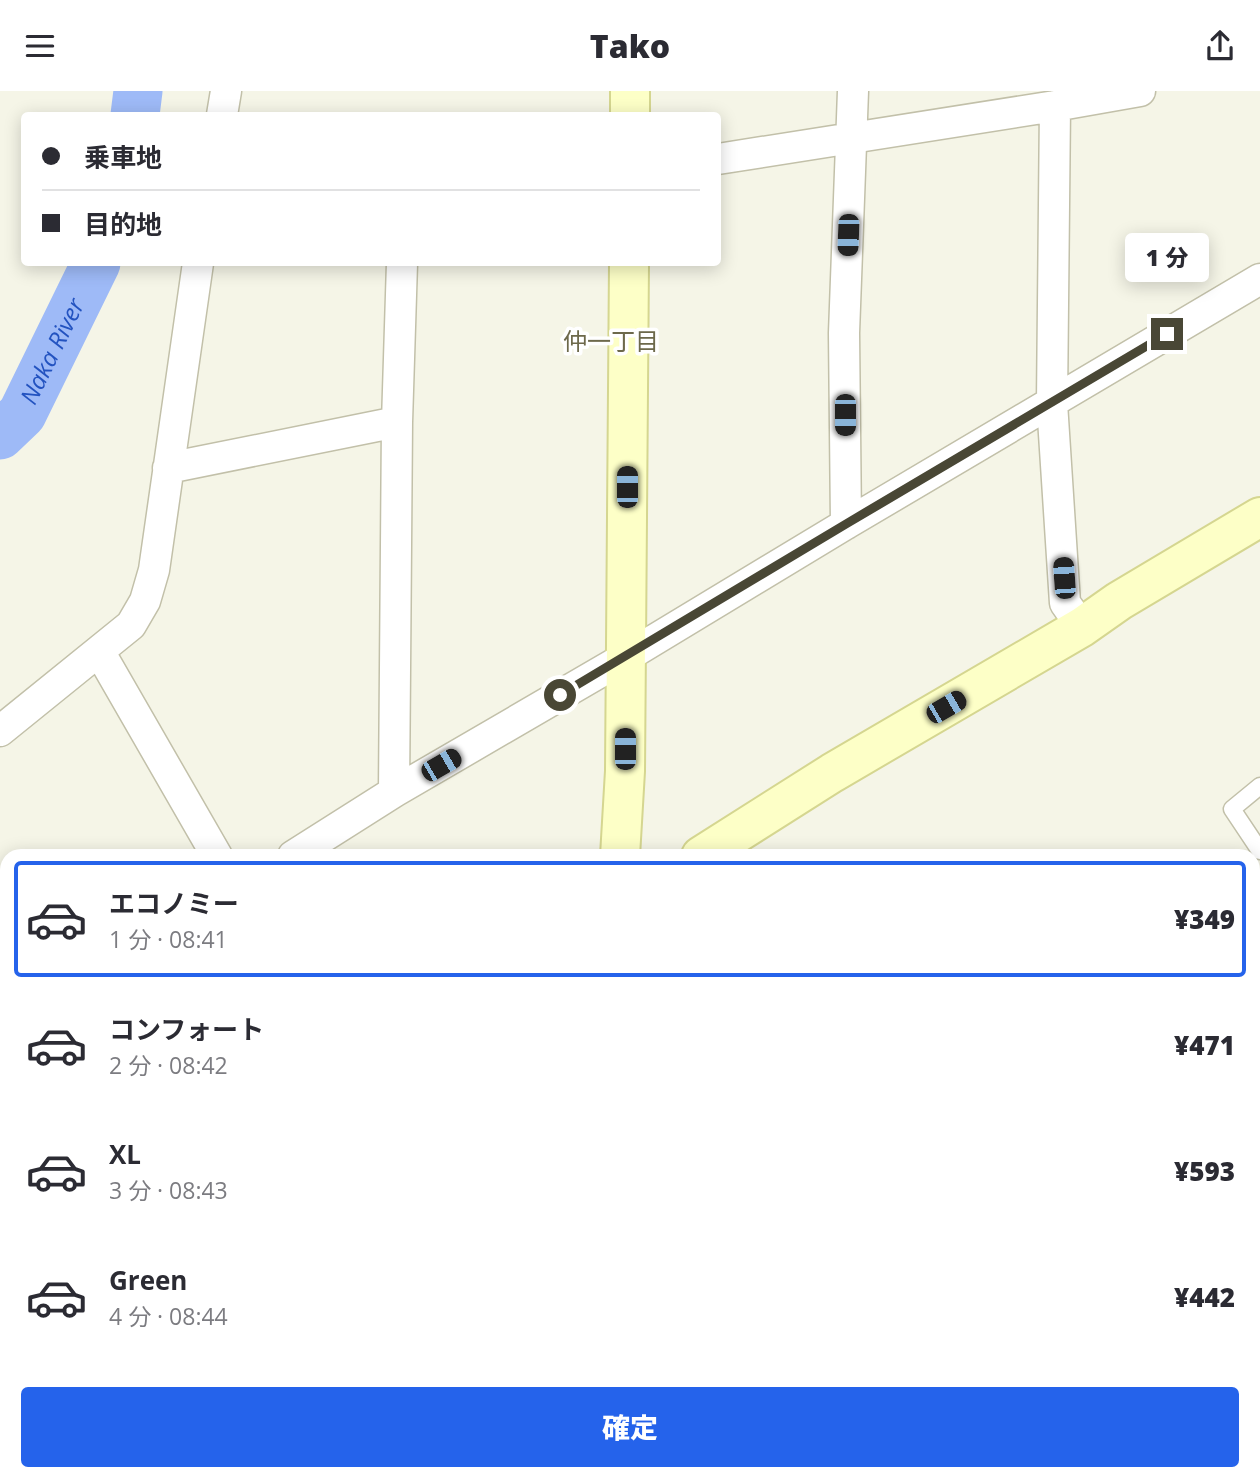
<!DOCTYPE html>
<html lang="ja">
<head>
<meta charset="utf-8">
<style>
  body { margin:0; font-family:"Open Sans","Noto Sans JP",sans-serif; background:#f2f2f3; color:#2b2b33; height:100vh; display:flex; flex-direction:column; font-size:26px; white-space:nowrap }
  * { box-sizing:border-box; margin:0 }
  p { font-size:23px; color:#7c7c81 }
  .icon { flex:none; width:38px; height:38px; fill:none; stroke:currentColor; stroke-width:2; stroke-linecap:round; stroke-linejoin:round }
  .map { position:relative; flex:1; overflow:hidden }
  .drawer { position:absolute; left:0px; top:758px; width:1260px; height:632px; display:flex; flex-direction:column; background:#fff; border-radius:21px 21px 0 0; box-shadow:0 4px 18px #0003 }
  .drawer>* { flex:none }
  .banner { position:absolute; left:21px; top:21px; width:700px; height:154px; border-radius:7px; box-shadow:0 4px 18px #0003; display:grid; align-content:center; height:154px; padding:0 21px; background:#fff }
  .end { position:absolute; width:32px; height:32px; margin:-16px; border:9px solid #494735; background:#fff; box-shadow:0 0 0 4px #fff }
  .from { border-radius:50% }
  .bubble { position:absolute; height:49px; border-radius:7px; background:#fff; box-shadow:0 4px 18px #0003; font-size:23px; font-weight:800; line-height:49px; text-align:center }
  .car { position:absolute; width:21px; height:42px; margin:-21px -10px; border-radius:9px; box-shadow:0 0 5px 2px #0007; background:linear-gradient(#222 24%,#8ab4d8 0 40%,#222 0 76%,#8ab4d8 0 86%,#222 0) }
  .banner b { display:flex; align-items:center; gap:24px; height:66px; font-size:26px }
  .banner b+b { border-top:2px solid #e1e1e2 }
  .banner i { width:18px; height:18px; background:#2b2b33 }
  ul { padding:12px 0 0; list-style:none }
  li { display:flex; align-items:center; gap:21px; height:116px; margin:0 14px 10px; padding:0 7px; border:4px solid transparent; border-radius:7px }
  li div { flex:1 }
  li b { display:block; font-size:26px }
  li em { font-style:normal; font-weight:800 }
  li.on { border-color:#2563eb }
  li>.icon { width:63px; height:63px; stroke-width:1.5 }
  .button { display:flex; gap:14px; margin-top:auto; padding:14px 21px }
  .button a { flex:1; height:80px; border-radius:7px; background:#2563eb; color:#fff; font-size:28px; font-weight:800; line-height:80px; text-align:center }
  header { display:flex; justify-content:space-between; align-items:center; height:91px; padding:0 21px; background:#fff; font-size:32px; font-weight:800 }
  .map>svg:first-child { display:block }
</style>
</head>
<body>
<header><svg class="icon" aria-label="menu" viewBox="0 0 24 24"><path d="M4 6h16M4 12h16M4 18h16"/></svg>Tako<svg class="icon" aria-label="share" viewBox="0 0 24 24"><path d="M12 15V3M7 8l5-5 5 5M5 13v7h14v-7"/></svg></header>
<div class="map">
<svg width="1260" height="1389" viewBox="0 0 1260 1389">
  <rect width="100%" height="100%" fill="#f5f5e7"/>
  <path fill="#eae9d5" d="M1253 1048 1260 1052V1329H1253Z"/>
  <path fill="#e6e5df" d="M650 1382 741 1384 744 1389H643Z"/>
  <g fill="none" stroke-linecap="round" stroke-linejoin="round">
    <g stroke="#9ebaf7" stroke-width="49">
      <path d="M135 24 138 0"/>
      <path id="s1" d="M0 344 22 323 96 172"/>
    </g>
  </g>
  <path fill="#d8d5bb" stroke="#d3cfae" stroke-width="2" d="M1253 1177 1260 1178V1291L1253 1290Z
    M1253 1290 1260 1291V1320H1253Z"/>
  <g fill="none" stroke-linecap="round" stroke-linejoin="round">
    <defs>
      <path id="lane" d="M1260 695 1232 718 1260 760
        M761 1382 764 1389
        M1181 1389V1382"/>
      <path id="street" d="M1055 15 1052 312 1065 512 1082 536
        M222 24 226 0
        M718 68 1055 15 1140 0
        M168 377 397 331
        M846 433 844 242 853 0
        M99 560 217 765
        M0 640 131 534 145 510 154 479 198 172
        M394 701 397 331 402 172
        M293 765 394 701 626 566 846 433 1260 188
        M0 805 7 817
        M1253 926 1260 922
        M0 946 7 961
        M232 1382 235 1389"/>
      <path id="secondary" d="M630 24V0
        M620 765 625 680 629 172
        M701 765 832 682 1082 536 1119 510 1260 426
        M0 1192 7 1188
        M1253 1360H1260
        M605 1389V1382"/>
    </defs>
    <use href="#lane" stroke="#c2c0a9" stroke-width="19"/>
    <use href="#street" stroke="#c2c0a9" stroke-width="33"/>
    <use href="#secondary" stroke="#d5d690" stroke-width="42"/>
    <use href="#lane" stroke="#fff" stroke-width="16"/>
    <use href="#street" stroke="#fff" stroke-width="30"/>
    <use href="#secondary" stroke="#fdffc7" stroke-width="38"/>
  </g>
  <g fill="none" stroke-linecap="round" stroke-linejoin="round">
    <path stroke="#494735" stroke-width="9" d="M560 604 846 433 1167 243"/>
  </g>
  <g text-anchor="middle" stroke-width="7" stroke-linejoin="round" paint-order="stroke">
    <g font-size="24" fill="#6d694b" stroke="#fff">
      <text x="611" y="259">仲一丁目</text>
    </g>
    <g font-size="24" font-style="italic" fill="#2353c0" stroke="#fff">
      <text dy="8" stroke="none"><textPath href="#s1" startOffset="100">Naka River</textPath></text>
    </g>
  </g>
</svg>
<i class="end from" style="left:560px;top:604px"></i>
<i class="end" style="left:1167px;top:243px"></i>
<div class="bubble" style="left:1125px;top:142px;width:84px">1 分</div>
<i class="car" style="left:848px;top:144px;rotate:182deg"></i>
<i class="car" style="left:845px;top:324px;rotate:180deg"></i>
<i class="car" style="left:627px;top:396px;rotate:0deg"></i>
<i class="car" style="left:1064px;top:487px;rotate:356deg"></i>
<i class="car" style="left:946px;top:616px;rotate:60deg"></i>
<i class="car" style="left:625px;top:658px;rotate:0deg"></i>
<i class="car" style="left:441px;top:674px;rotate:60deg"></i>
<div class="banner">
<b><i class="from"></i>乗車地</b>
<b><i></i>目的地</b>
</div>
<section class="drawer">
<ul>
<li class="on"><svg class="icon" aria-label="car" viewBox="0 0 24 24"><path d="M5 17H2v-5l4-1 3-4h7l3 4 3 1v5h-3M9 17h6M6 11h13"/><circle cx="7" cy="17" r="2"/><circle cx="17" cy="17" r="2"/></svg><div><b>エコノミー</b><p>1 分 · 08:41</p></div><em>¥349</em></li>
<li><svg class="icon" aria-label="car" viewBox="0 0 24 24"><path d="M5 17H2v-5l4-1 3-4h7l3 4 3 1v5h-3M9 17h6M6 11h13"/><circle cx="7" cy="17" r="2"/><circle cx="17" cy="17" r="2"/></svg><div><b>コンフォート</b><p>2 分 · 08:42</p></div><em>¥471</em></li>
<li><svg class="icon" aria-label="car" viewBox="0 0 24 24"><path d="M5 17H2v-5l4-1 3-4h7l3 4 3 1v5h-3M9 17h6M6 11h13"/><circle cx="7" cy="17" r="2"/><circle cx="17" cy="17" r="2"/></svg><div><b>XL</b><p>3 分 · 08:43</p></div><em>¥593</em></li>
<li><svg class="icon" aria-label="car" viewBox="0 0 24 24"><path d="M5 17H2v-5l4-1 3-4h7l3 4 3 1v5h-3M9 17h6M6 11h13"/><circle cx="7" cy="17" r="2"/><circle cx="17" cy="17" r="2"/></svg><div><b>Green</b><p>4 分 · 08:44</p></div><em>¥442</em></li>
</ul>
<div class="button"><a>確定</a></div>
</section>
</div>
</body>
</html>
